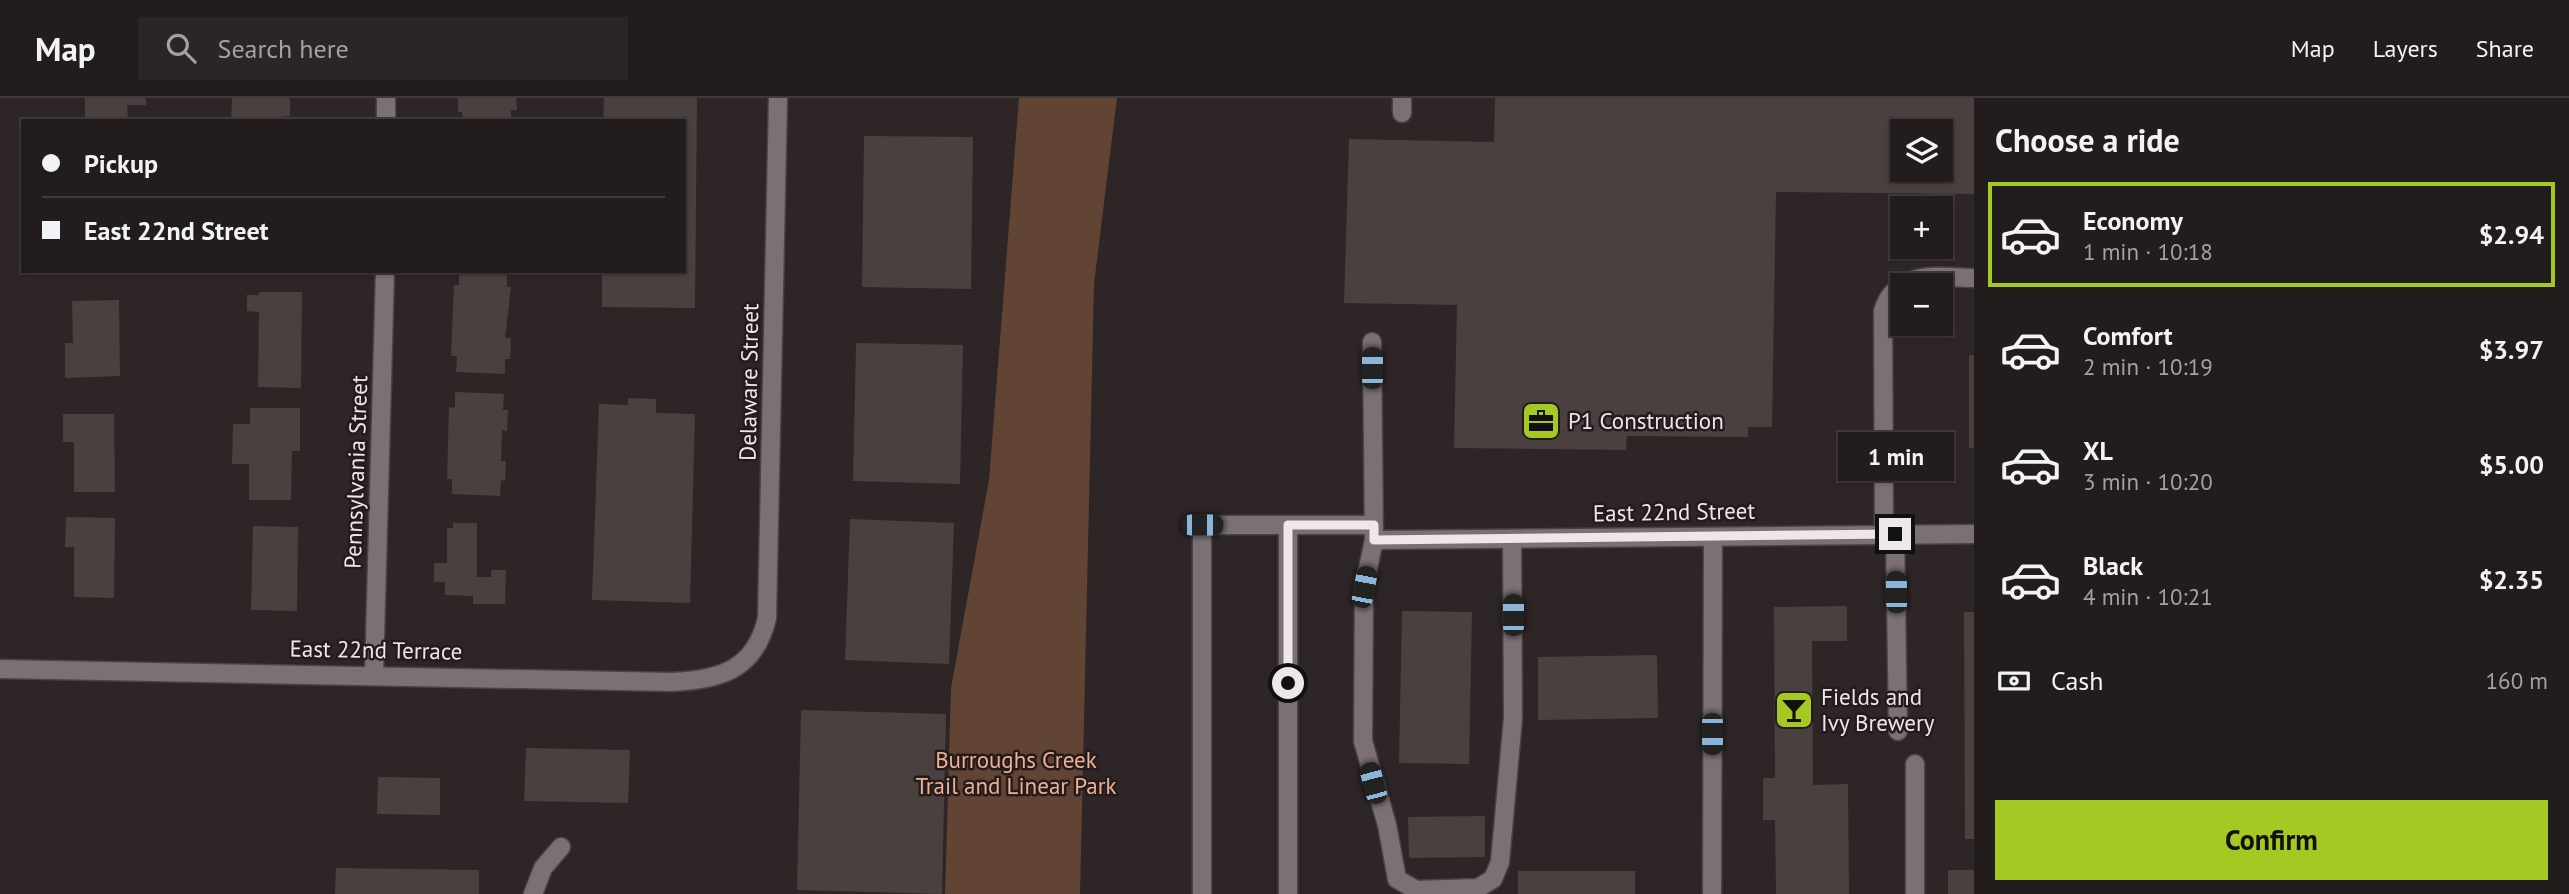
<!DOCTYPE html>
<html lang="en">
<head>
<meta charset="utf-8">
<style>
  body { margin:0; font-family:"PT Sans",sans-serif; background:#2a2526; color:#f1f3f6; height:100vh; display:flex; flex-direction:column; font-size:26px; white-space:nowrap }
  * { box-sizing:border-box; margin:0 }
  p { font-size:23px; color:#a2a1a4 }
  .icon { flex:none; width:38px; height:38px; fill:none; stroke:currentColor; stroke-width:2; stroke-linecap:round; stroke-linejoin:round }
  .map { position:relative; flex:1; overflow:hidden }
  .drawer { display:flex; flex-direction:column; background:#221c1d; width:595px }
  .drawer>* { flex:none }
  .hud { position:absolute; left:21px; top:21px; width:665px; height:154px; border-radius:0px; box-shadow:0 2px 5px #0004,0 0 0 2px #3f3a3b; display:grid; align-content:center; height:154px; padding:0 21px; background:#221c1d }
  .controls { position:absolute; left:1890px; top:21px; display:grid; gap:14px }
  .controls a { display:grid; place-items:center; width:63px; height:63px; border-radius:0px; background:#221c1d; box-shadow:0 2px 5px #0004,0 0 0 2px #3f3a3b; font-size:35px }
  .end { position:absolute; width:32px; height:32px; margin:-16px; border:9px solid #ede7e9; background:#111; box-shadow:0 0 0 4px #111 }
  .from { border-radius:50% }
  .bubble { position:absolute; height:49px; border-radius:0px; background:#221c1d; box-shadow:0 2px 5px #0004,0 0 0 2px #3f3a3b; font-size:23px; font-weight:700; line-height:49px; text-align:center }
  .car { position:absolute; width:21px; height:42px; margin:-21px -10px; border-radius:9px; box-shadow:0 0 5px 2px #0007; background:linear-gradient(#222 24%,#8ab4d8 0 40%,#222 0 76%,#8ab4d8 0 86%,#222 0) }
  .hud b { display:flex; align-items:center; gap:24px; height:66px; font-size:26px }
  .hud b+b { border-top:2px solid #3f3a3b }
  .hud i { width:18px; height:18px; background:#f1f3f6 }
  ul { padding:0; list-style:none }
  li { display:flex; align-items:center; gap:21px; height:105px; margin:0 14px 10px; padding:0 7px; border:4px solid transparent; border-radius:0px }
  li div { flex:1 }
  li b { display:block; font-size:26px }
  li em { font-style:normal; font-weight:700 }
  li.selected { border-color:#a5c823 }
  li>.icon { width:63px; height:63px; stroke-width:1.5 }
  h2 { padding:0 21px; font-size:32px; line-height:84px }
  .pay { display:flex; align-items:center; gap:18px; height:77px; padding:0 21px; font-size:26px }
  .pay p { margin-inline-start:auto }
  .button { display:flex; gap:14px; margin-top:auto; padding:14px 21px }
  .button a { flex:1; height:80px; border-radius:0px; background:#a5c823; color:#111; font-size:28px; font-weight:700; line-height:80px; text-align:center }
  header { display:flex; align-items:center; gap:42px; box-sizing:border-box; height:98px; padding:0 35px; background:#221c1d; border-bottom:2px solid #3f3a3b }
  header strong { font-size:33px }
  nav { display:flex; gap:38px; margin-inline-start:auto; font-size:24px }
  .search { width:490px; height:63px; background:#2a2526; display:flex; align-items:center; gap:18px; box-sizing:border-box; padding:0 24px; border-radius:0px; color:#a2a1a4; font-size:26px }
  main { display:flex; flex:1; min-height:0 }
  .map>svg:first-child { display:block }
</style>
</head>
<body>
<header>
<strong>Map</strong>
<div class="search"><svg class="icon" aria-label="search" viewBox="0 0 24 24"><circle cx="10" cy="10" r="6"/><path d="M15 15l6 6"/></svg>Search here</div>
<nav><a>Map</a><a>Layers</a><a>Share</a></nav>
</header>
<main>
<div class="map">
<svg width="1974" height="796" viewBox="0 0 1974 796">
  <rect width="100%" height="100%" fill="#2e2527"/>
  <path fill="#624434" d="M1019 0H1117L1094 186 1080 796H945L951 590 989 382Z"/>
  <path fill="#4a403f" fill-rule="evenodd" d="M85 0H146V7H127L128 23H85Z
    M232 0H290V18L268 20 267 23H231Z
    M458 0H516L517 12H511V23H463L462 14H458Z
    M604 0H697L695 210 602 209V173H684V23H603Z
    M1495 0H1974V96L1776 94 1772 329H1748V339L1627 338 1626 352 1454 350 1457 207 1344 205 1349 41 1494 44ZM1902 33H1941V72H1902Z
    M864 38 973 39 971 191 862 189Z
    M459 173H507V189H511L505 240H511L510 261H505V276L456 274 457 258H451L454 187H459Z
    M259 194H302L301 290 258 289 259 214 247 213V197H259Z
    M119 202 120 278 65 280V245H73L72 203Z
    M856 245 963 247 960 386 853 383Z
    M1969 257H1974V350H1969Z
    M455 294 504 296 503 312H508L507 333 502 332 501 363H506L505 383 501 382 500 398 452 396V381H447L449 309 455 310Z
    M628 300 656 301V315L695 316 690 505 592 502 599 306 628 307Z
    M250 310H300V353H292L291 402H249V366H232L233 326H250Z
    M63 316H114L115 394H74V344H63Z
    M66 419 115 420 114 500 74 499V449H65Z
    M850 421 954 425 949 566 845 562Z
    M453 425H477V479H491V472H506L505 506H473V498L445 497V484H434V465H447V430H453Z
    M253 428 298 429 297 513 251 512Z
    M1847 508V543H1812L1813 687 1848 686 1849 796H1776L1775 722H1763V680H1775L1774 509Z
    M1402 513 1472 514 1469 666 1399 665Z
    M1964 514H1974V741H1965Z
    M1657 557 1658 620 1538 622V559Z
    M801 612 946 616 942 796 797 792Z
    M526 650 630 652 628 705 524 703Z
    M378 679 440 680V717L377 716Z
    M1485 718V759L1409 760 1408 719Z
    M336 770 479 772V796H335Z
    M1948 772H1974V796H1948Z
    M1518 773H1635V796H1518Z"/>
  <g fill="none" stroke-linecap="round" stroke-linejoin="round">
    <defs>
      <path id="service" d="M1402 15V0
        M1372 244 1374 442 1364 489 1363 643 1387 727 1397 781 1416 792 1478 790 1493 781 1500 764 1513 620 1512 441
        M1288 427V796
        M1895 436 1898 633
        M1884 437 1883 213C1896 171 1939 179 1974 180
        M1915 666V796
        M533 796 543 770 561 749
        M1202 796V427H1374
        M1712 796 1713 439"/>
      <path id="minor" d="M386 0V23
        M1374 442 1974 436
        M0 571 671 584C720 582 755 572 767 520L778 0
        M374 577 385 173"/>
    </defs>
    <use href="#service" stroke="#4a4244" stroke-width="21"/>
    <use href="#minor" stroke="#4a4244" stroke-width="21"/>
    <use href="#service" stroke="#7b7073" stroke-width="18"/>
    <use href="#minor" stroke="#7b7073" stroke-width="18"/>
  </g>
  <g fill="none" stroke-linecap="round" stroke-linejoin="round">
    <path stroke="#ede7e9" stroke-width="9" d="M1288 585V427H1374V442L1895 436"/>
  </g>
  <defs>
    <symbol id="office-square" viewBox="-11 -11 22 22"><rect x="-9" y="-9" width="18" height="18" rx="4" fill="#a5c823" stroke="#241b1e"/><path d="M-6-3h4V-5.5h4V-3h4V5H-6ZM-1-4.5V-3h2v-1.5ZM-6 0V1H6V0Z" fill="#111"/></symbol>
    <symbol id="bar-square" viewBox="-11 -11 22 22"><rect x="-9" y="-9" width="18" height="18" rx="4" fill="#a5c823" stroke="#241b1e"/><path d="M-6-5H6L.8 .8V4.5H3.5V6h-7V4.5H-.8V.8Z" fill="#111"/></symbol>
  </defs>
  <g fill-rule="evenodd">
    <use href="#office-square" x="1519" y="301" width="44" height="44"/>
    <use href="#bar-square" x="1772" y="590" width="44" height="44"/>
  </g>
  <g text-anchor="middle" stroke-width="5" stroke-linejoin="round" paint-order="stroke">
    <g font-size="23" fill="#ede7e9" stroke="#241b1e">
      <text transform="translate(749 284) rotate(-89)" y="8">Delaware Street</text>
      <text transform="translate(356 374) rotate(-88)" y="8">Pennsylvania Street</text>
      <text transform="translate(1674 414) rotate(-1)" y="8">East 22nd Street</text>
      <text transform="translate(376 552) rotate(1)" y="8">East 22nd Terrace</text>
    </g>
    <g font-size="23" fill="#ede7e9" stroke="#241b1e" text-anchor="start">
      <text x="1568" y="331">P1 Construction</text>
      <text x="1821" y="607">Fields and<tspan x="1821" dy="26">Ivy Brewery</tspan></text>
    </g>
    <g font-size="23" fill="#eeb08f" stroke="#241b1e">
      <text x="1016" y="670">Burroughs Creek<tspan x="1016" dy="26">Trail and Linear Park</tspan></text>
    </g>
  </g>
</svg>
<div class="controls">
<a><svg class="icon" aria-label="layers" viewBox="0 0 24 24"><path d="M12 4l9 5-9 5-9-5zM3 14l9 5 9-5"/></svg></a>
<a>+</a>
<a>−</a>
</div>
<i class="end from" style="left:1288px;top:585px"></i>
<i class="end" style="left:1895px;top:436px"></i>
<div class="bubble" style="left:1838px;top:334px;width:116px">1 min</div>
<i class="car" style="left:1372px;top:270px;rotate:0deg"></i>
<i class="car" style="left:1202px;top:427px;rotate:90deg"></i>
<i class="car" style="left:1364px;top:489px;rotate:11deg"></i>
<i class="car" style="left:1896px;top:494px;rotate:359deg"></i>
<i class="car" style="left:1513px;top:517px;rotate:0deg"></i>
<i class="car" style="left:1712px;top:636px;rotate:180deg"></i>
<i class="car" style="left:1373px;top:685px;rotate:345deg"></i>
<div class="hud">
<b><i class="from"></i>Pickup</b>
<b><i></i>East 22nd Street</b>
</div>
</div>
<section class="drawer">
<h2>Choose a ride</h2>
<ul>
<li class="selected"><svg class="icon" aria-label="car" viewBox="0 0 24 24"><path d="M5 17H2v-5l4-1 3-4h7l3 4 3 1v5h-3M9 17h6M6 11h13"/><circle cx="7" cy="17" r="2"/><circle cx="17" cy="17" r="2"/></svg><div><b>Economy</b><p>1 min · 10:18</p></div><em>$2.94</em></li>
<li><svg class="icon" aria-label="car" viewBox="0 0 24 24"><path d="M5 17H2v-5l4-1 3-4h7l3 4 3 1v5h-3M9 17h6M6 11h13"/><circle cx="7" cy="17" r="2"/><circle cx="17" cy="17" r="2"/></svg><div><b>Comfort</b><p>2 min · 10:19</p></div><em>$3.97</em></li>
<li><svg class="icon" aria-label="car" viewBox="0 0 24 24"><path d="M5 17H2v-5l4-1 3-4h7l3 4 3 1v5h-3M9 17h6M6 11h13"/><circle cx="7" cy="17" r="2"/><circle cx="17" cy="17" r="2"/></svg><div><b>XL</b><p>3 min · 10:20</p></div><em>$5.00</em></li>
<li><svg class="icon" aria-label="car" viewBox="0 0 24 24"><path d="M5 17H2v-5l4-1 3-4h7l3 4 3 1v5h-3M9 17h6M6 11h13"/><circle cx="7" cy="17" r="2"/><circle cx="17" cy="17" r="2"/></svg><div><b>Black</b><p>4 min · 10:21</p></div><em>$2.35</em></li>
</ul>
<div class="pay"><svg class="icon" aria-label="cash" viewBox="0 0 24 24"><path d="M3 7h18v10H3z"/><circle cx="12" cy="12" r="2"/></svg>Cash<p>160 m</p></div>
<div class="button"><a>Confirm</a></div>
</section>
</main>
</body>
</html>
